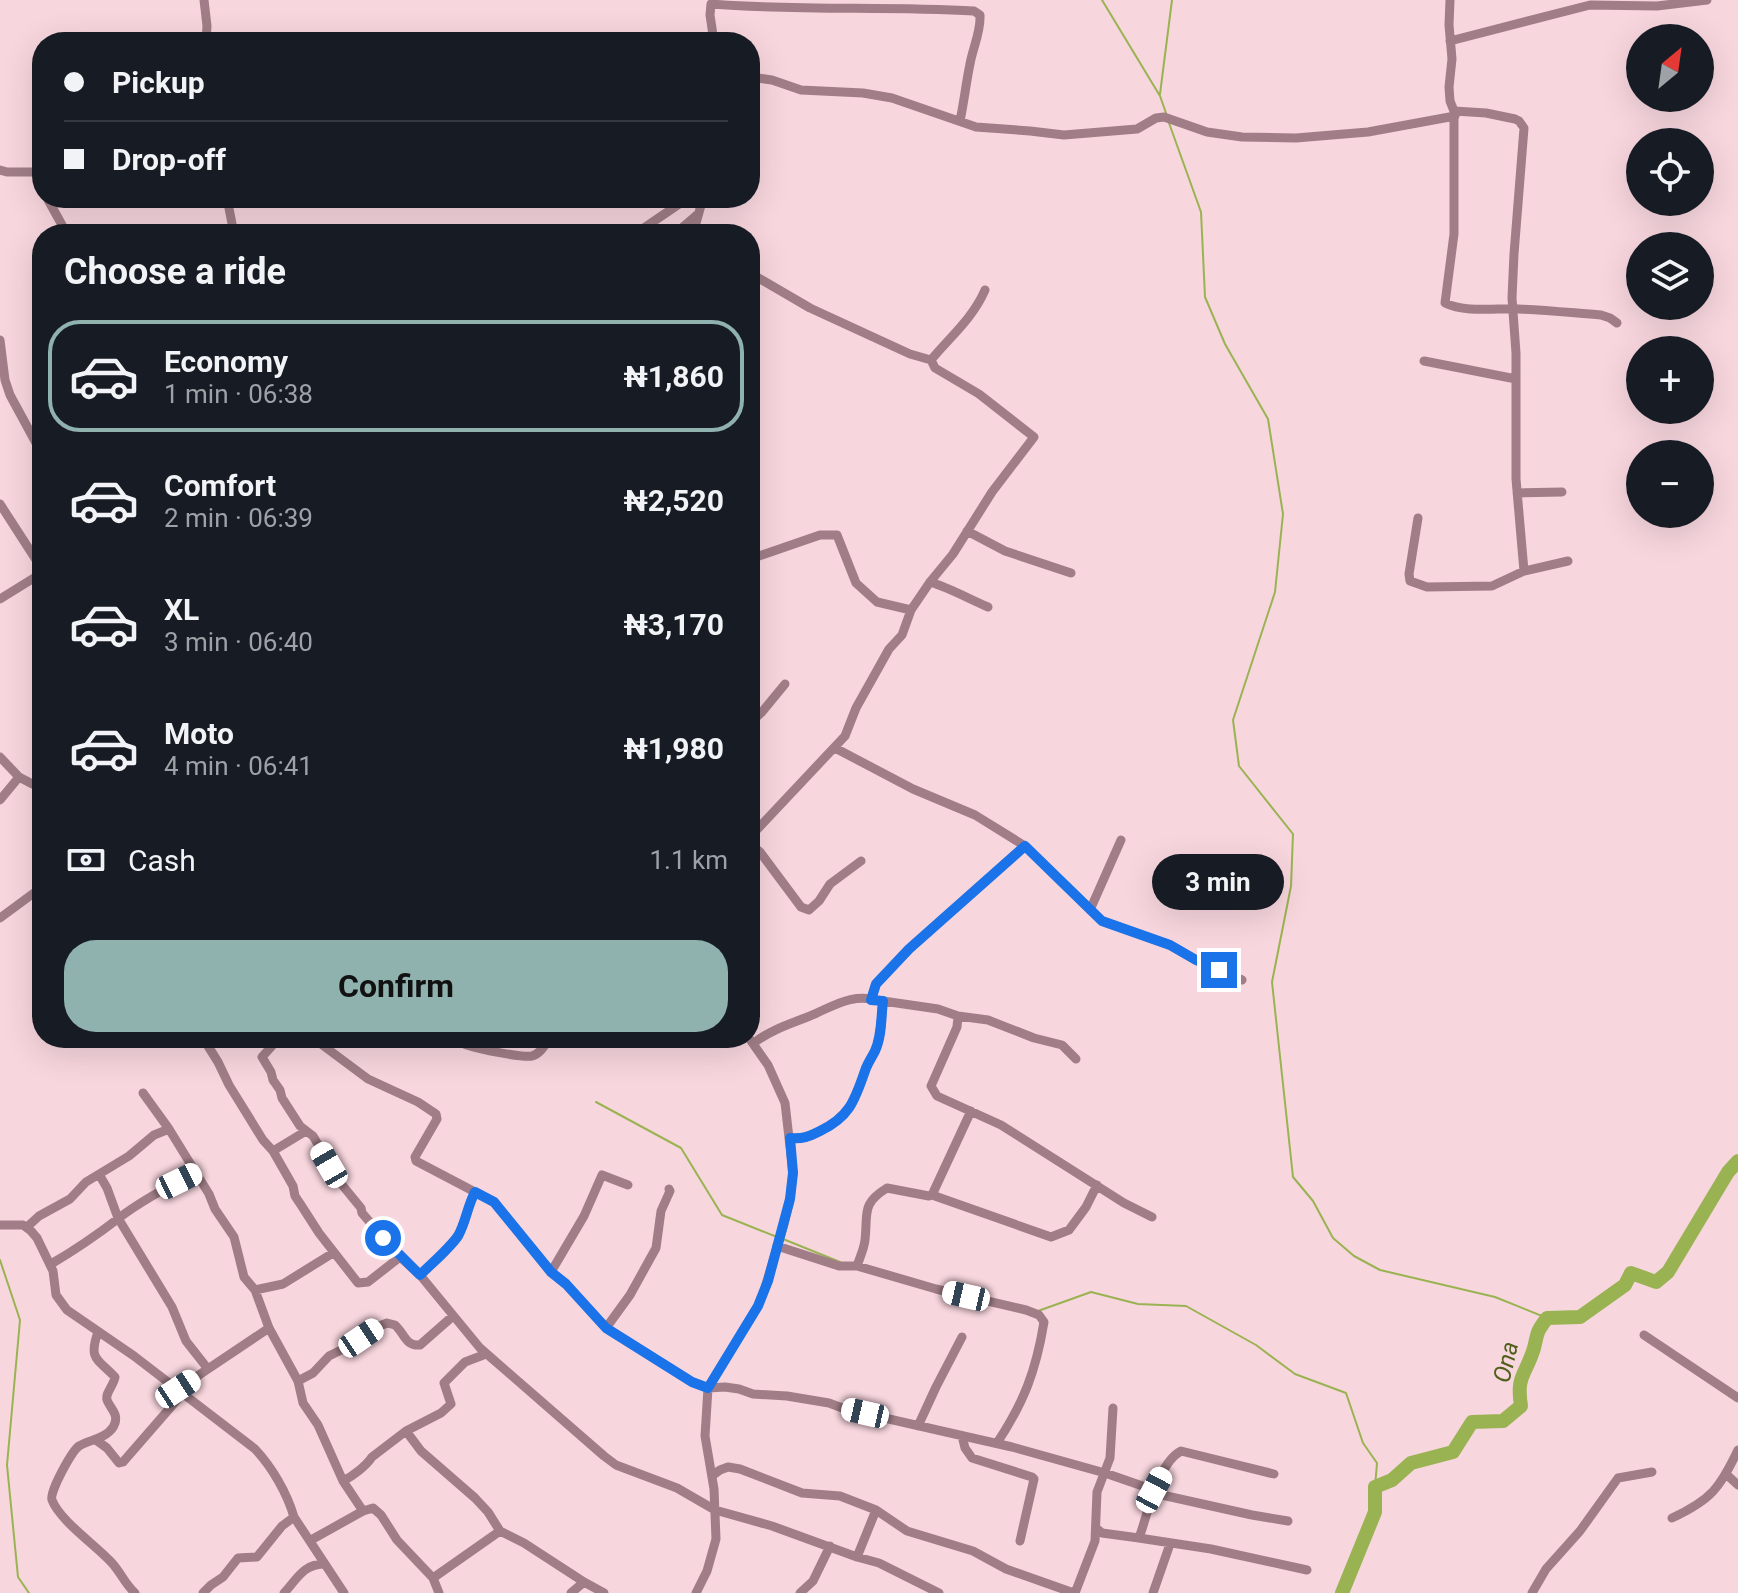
<!DOCTYPE html>
<html lang="en">
<head>
<meta charset="utf-8">
<style>
  body { margin:0; font-family:Roboto,sans-serif; background:#242831; color:#f1f3f6; height:100vh; display:flex; flex-direction:column; font-size:30px; white-space:nowrap }
  * { box-sizing:border-box; margin:0 }
  p { font-size:26px; color:#9ea1a6 }
  .icon { flex:none; width:44px; height:44px; fill:none; stroke:currentColor; stroke-width:2; stroke-linecap:round; stroke-linejoin:round }
  .map { position:relative; flex:1; overflow:hidden }
  .panel { position:absolute; left:32px; top:224px; width:728px; height:824px; display:flex; flex-direction:column; background:#171b24; border-radius:32px; box-shadow:0 8px 32px #0002 }
  .panel>* { flex:none }
  .guide { position:absolute; left:32px; top:32px; width:728px; height:176px; border-radius:32px; box-shadow:0 8px 32px #0002; display:grid; align-content:center; height:176px; padding:0 32px; background:#171b24 }
  .needle { width:52px; rotate:29deg }
  .controls { position:absolute; left:1626px; top:24px; display:grid; gap:16px }
  .controls a { display:grid; place-items:center; width:88px; height:88px; border-radius:50%; background:#171b24; box-shadow:0 8px 32px #0002; font-size:40px }
  .end { position:absolute; width:36px; height:36px; margin:-18px; border:10px solid #1a73e8; background:#fff; box-shadow:0 0 0 4px #fff }
  .from { border-radius:50% }
  .bubble { position:absolute; height:56px; border-radius:28px; background:#171b24; box-shadow:0 8px 32px #0002; font-size:26px; font-weight:700; line-height:56px; text-align:center }
  .car { position:absolute; width:24px; height:48px; margin:-24px -12px; border-radius:10px; box-shadow:0 0 6px 2px #0007; background:linear-gradient(#fff 24%,#345 0 40%,#fff 0 76%,#345 0 86%,#fff 0) }
  .guide b { display:flex; align-items:center; gap:28px; height:76px; font-size:30px }
  .guide b+b { border-top:2px solid #363941 }
  .guide i { width:20px; height:20px; background:#f1f3f6 }
  ul { padding:0; list-style:none }
  li { display:flex; align-items:center; gap:24px; height:112px; margin:0 16px 12px; padding:0 16px; border:4px solid transparent; border-radius:32px }
  li div { flex:1 }
  li b { display:block; font-size:30px }
  li em { font-style:normal; font-weight:700 }
  li.active { border-color:#90b2af }
  li>.icon { width:72px; height:72px; stroke-width:1.5 }
  h2 { padding:0 32px; font-size:36px; line-height:96px }
  .pay { display:flex; align-items:center; gap:20px; height:88px; padding:0 32px; font-size:30px }
  .pay p { margin-inline-start:auto }
  .cta { display:flex; gap:16px; margin-top:auto; padding:16px 32px }
  .cta a { flex:1; height:92px; border-radius:32px; background:#90b2af; color:#111; font-size:32px; font-weight:700; line-height:92px; text-align:center }
  .map>svg:first-child { display:block }
</style>
</head>
<body>
<div class="map">
<svg width="1738" height="1593" viewBox="0 0 1738 1593">
  <rect width="100%" height="100%" fill="#f8d6de"/>
  <g fill="none" stroke-linecap="round" stroke-linejoin="round">
    <path stroke="#9ab352" stroke-width="2" d="M1102 0 1160 96 1166 113
      M1160 94 1172 0
      M1169 123 1201 212 1205 297 1225 344 1268 419 1283 514 1275 592 1233 720 1239 766 1293 834 1291 886 1272 982 1293 1177 1313 1201 1333 1238 1354 1256 1380 1270 1495 1297 1547 1318
      M596 1102 681 1148 722 1215 777 1237
      M783 1239 840 1262
      M0 1260 20 1320 7 1465 18 1577 29 1593
      M1038 1311 1091 1292 1138 1304 1186 1306 1256 1345 1295 1374 1346 1393 1363 1443 1377 1463 1375 1487"/>
    <path stroke="#9ab352" stroke-width="14" d="M1342 1593 1375 1512V1487L1392 1480 1411 1463 1453 1452 1472 1422 1503 1421 1521 1406C1516 1375 1526 1375 1534 1348 1538 1332 1536 1333 1547 1318L1580 1317 1625 1285 1631 1273 1656 1282 1668 1272 1728 1172 1738 1161"/>
    <path stroke="#a17e87" stroke-width="9" d="M204 0 207 26 206 42
      M1450 0 1449 25 1452 59 1449 87 1450 101 1454 111 1486 113 1515 119 1519 121 1524 128 1514 254 1512 298 1516 353V479L1524 571
      M1450 41 1590 5 1657 6 1707 0
      M714 42 710 15 711 4C798 11 886 6 974 11L980 15C981 32 973 47 970 64 966 83 964 102 960 121
      M750 77 772 80 801 90 863 93 892 98 976 127 1030 131 1064 135 1137 129 1156 118 1164 117 1207 132 1242 137 1296 138 1368 132 1455 116
      M1454 111V234L1445 303C1465 313 1497 308 1519 309 1546 310 1574 313 1601 315L1610 318 1617 323
      M0 170 7 172H42
      M47 198 67 234
      M227 198 234 234
      M635 234 688 198
      M675 234 697 215
      M693 234 703 198
      M750 273 810 308 910 354 931 360C950 337 973 318 985 290
      M0 340 5 380 10 395 42 454
      M1424 361 1516 379
      M1517 493 1562 492
      M0 504 42 569
      M1418 518 1409 574 1410 581 1427 587 1492 586 1524 571 1568 561
      M967 531 1005 551 1071 573
      M750 559 820 535H837L856 583 877 602 911 610
      M930 582C950 588 969 599 988 607
      M0 599 42 573
      M750 723 762 712 785 684
      M835 748 913 789 975 815 1025 846 1102 921 1170 945 1196 960 1242 980
      M0 757 19 777 0 800
      M19 777 42 789
      M750 837 845 736 856 708 889 649 902 635 911 610 930 582 953 554 992 492 1034 437 979 394 935 368 931 360
      M750 843 760 852 801 907 809 910 819 901 830 884 861 861
      M1090 910 1121 840
      M0 918 42 887
      M871 1000 876 984 909 949 1025 846
      M883 1001 938 1009 958 1016 988 1020 1034 1038 1062 1045 1076 1059
      M958 1016 957 1027 931 1086 937 1096 1001 1125 1124 1203 1152 1217
      M203 1038 218 1062 229 1085 263 1140 273 1151 293 1186 295 1196 301 1205 319 1233 358 1283 368 1282 400 1257
      M279 1038 262 1057 271 1072 273 1080 280 1090 282 1098 300 1126 313 1136 343 1186 361 1208 362 1213 400 1257 420 1275 480 1348 604 1456 616 1465 677 1488 715 1510 772 1526 857 1557 879 1563 939 1593
      M313 1038 368 1079 418 1102 436 1114 437 1119 415 1157 416 1161 494 1202 551 1272 566 1284 606 1328 692 1382 708 1388 725 1387 739 1389 753 1394 787 1396 829 1403 845 1409 1012 1447 1105 1473 1154 1490 1162 1495 1252 1515 1288 1521
      M458 1038C460 1040 461 1042 462 1043 470 1048 523 1058 532 1056 540 1054 545 1045 550 1038
      M754 1043C769 1031 787 1025 805 1018 834 1007 848 992 883 1001 881 1017 882 1036 875 1051 872 1057 869 1062 866 1068 855 1099 851 1116 820 1131 809 1137 802 1139 790 1138
      M143 1093 169 1129 209 1194 215 1209 234 1237 244 1277 255 1290 269 1328 298 1381 303 1403 318 1425 343 1481 363 1511
      M273 1151 306 1131
      M100 1176 107 1188 118 1218 172 1307 186 1341 208 1369
      M932 1195 1051 1237 1069 1230 1086 1207 1097 1185
      M0 1225H23L31 1231 37 1238 53 1271 56 1295 67 1310 134 1356 255 1449C272 1467 287 1493 294 1517
      M27 1227 39 1216 70 1199 86 1182 129 1156 154 1135 169 1129
      M777 1246 839 1266H857C860 1257 864 1249 865 1240 868 1213 861 1204 887 1188L929 1196 932 1195 971 1111
      M51 1264C75 1250 97 1235 119 1218 142 1200 169 1186 195 1173
      M857 1266 936 1289 1026 1310 1039 1315 1044 1322C1036 1371 1024 1402 997 1443
      M551 1272 584 1216 602 1175 628 1185
      M420 1275C432 1264 446 1252 456 1239 466 1225 467 1207 475 1192
      M255 1290 283 1284 333 1253
      M606 1328 630 1295 656 1248 661 1211 670 1191 669 1189
      M98 1332C88 1360 98 1359 115 1377 114 1385 105 1393 107 1400 110 1408 118 1413 115 1423 110 1438 91 1439 79 1446 72 1451 49 1492 52 1500 60 1521 97 1546 112 1563 121 1573 125 1584 135 1593
      M1644 1335 1738 1398
      M298 1381 313 1373 329 1356 345 1348 377 1327 387 1323 395 1325C405 1334 405 1346 420 1345L453 1316
      M178 1389 269 1328
      M918 1426 936 1387 962 1337
      M406 1431 421 1451 475 1498 488 1512 500 1531 524 1543 584 1582 604 1593
      M962 1436 965 1448 972 1458 1032 1477 1034 1479 1020 1541
      M96 1440 107 1448 119 1463 123 1462 183 1393
      M1726 1474 1738 1485
      M713 1475 720 1470 728 1467 740 1469 802 1493 840 1496 876 1510 907 1531 973 1551 1006 1569 1074 1593
      M343 1481C353 1476 366 1466 372 1457L406 1431 441 1413 451 1404 444 1383 465 1362 486 1354
      M1672 1518C1711 1500 1720 1488 1738 1450
      M1096 1528 1102 1533 1139 1538C1148 1514 1157 1464 1181 1451L1274 1474
      M1139 1538 1211 1549 1307 1570
      M311 1540 363 1511 373 1508 381 1515 397 1540 433 1578 439 1593
      M857 1557 876 1510
      M433 1578 500 1531
      M203 1593 211 1585 223 1577 238 1558 257 1557 282 1526 294 1517 344 1593
      M284 1593C298 1578 303 1564 325 1564
      M571 1593 584 1582
      M696 1593 707 1571 716 1539 714 1489 705 1436 708 1388 758 1306 764 1291 784 1224 790 1199 793 1173 785 1103 768 1065 749 1038
      M800 1593 813 1581 830 1546
      M1075 1593 1095 1541 1097 1492 1110 1458 1113 1408
      M1153 1593 1170 1544
      M1532 1593 1546 1569 1580 1531 1618 1478 1652 1472"/>
  </g>
  <g fill="none" stroke-linecap="round" stroke-linejoin="round">
    <path stroke="#1a73e8" stroke-width="10" d="M383 1238 420 1275C432 1263 448 1250 458 1236 466 1222 467 1207 475 1192L494 1202 551 1272 566 1284 606 1328 692 1382 708 1388 758 1306 768 1281 790 1199 793 1173 790 1138C803 1139 808 1137 820 1131 851 1116 855 1099 866 1068 869 1061 872 1057 875 1051 882 1036 881 1017 883 1001L871 1000 876 984 909 949 1025 846 1102 921 1170 945 1196 960 1219 970"/>
  </g>
  <g text-anchor="middle" stroke-width="6" stroke-linejoin="round" paint-order="stroke">
    <g font-size="24" font-style="italic" fill="#50601b" stroke="#f8d6de">
      <text transform="translate(1506 1362) rotate(-77)" y="8">Ona</text>
    </g>
  </g>
</svg>
<div class="controls">
<a><svg class="needle" viewBox="-14 -14 28 28"><path d="M0-13l5 13h-10z" fill="#e53935"/><path d="M0 13l5-13h-10z" fill="#9ea1a6"/></svg></a>
<a><svg class="icon" aria-label="locate" viewBox="0 0 24 24"><circle cx="12" cy="12" r="6"/><path d="M12 2v4M12 18v4M2 12h4M18 12h4"/></svg></a>
<a><svg class="icon" aria-label="layers" viewBox="0 0 24 24"><path d="M12 4l9 5-9 5-9-5zM3 14l9 5 9-5"/></svg></a>
<a>+</a>
<a>−</a>
</div>
<i class="end from" style="left:383px;top:1238px"></i>
<i class="end" style="left:1219px;top:970px"></i>
<div class="bubble" style="left:1152px;top:854px;width:132px">3 min</div>
<i class="car" style="left:329px;top:1165px;rotate:330deg"></i>
<i class="car" style="left:179px;top:1181px;rotate:64deg"></i>
<i class="car" style="left:966px;top:1296px;rotate:283deg"></i>
<i class="car" style="left:361px;top:1338px;rotate:56deg"></i>
<i class="car" style="left:178px;top:1389px;rotate:57deg"></i>
<i class="car" style="left:865px;top:1413px;rotate:283deg"></i>
<i class="car" style="left:1154px;top:1490px;rotate:28deg"></i>
<div class="guide">
<b><i class="from"></i>Pickup</b>
<b><i></i>Drop-off</b>
</div>
<section class="panel">
<h2>Choose a ride</h2>
<ul>
<li class="active"><svg class="icon" aria-label="car" viewBox="0 0 24 24"><path d="M5 17H2v-5l4-1 3-4h7l3 4 3 1v5h-3M9 17h6M6 11h13"/><circle cx="7" cy="17" r="2"/><circle cx="17" cy="17" r="2"/></svg><div><b>Economy</b><p>1 min · 06:38</p></div><em>₦1,860</em></li>
<li><svg class="icon" aria-label="car" viewBox="0 0 24 24"><path d="M5 17H2v-5l4-1 3-4h7l3 4 3 1v5h-3M9 17h6M6 11h13"/><circle cx="7" cy="17" r="2"/><circle cx="17" cy="17" r="2"/></svg><div><b>Comfort</b><p>2 min · 06:39</p></div><em>₦2,520</em></li>
<li><svg class="icon" aria-label="car" viewBox="0 0 24 24"><path d="M5 17H2v-5l4-1 3-4h7l3 4 3 1v5h-3M9 17h6M6 11h13"/><circle cx="7" cy="17" r="2"/><circle cx="17" cy="17" r="2"/></svg><div><b>XL</b><p>3 min · 06:40</p></div><em>₦3,170</em></li>
<li><svg class="icon" aria-label="car" viewBox="0 0 24 24"><path d="M5 17H2v-5l4-1 3-4h7l3 4 3 1v5h-3M9 17h6M6 11h13"/><circle cx="7" cy="17" r="2"/><circle cx="17" cy="17" r="2"/></svg><div><b>Moto</b><p>4 min · 06:41</p></div><em>₦1,980</em></li>
</ul>
<div class="pay"><svg class="icon" aria-label="cash" viewBox="0 0 24 24"><path d="M3 7h18v10H3z"/><circle cx="12" cy="12" r="2"/></svg>Cash<p>1.1 km</p></div>
<div class="cta"><a>Confirm</a></div>
</section>
</div>
</body>
</html>
